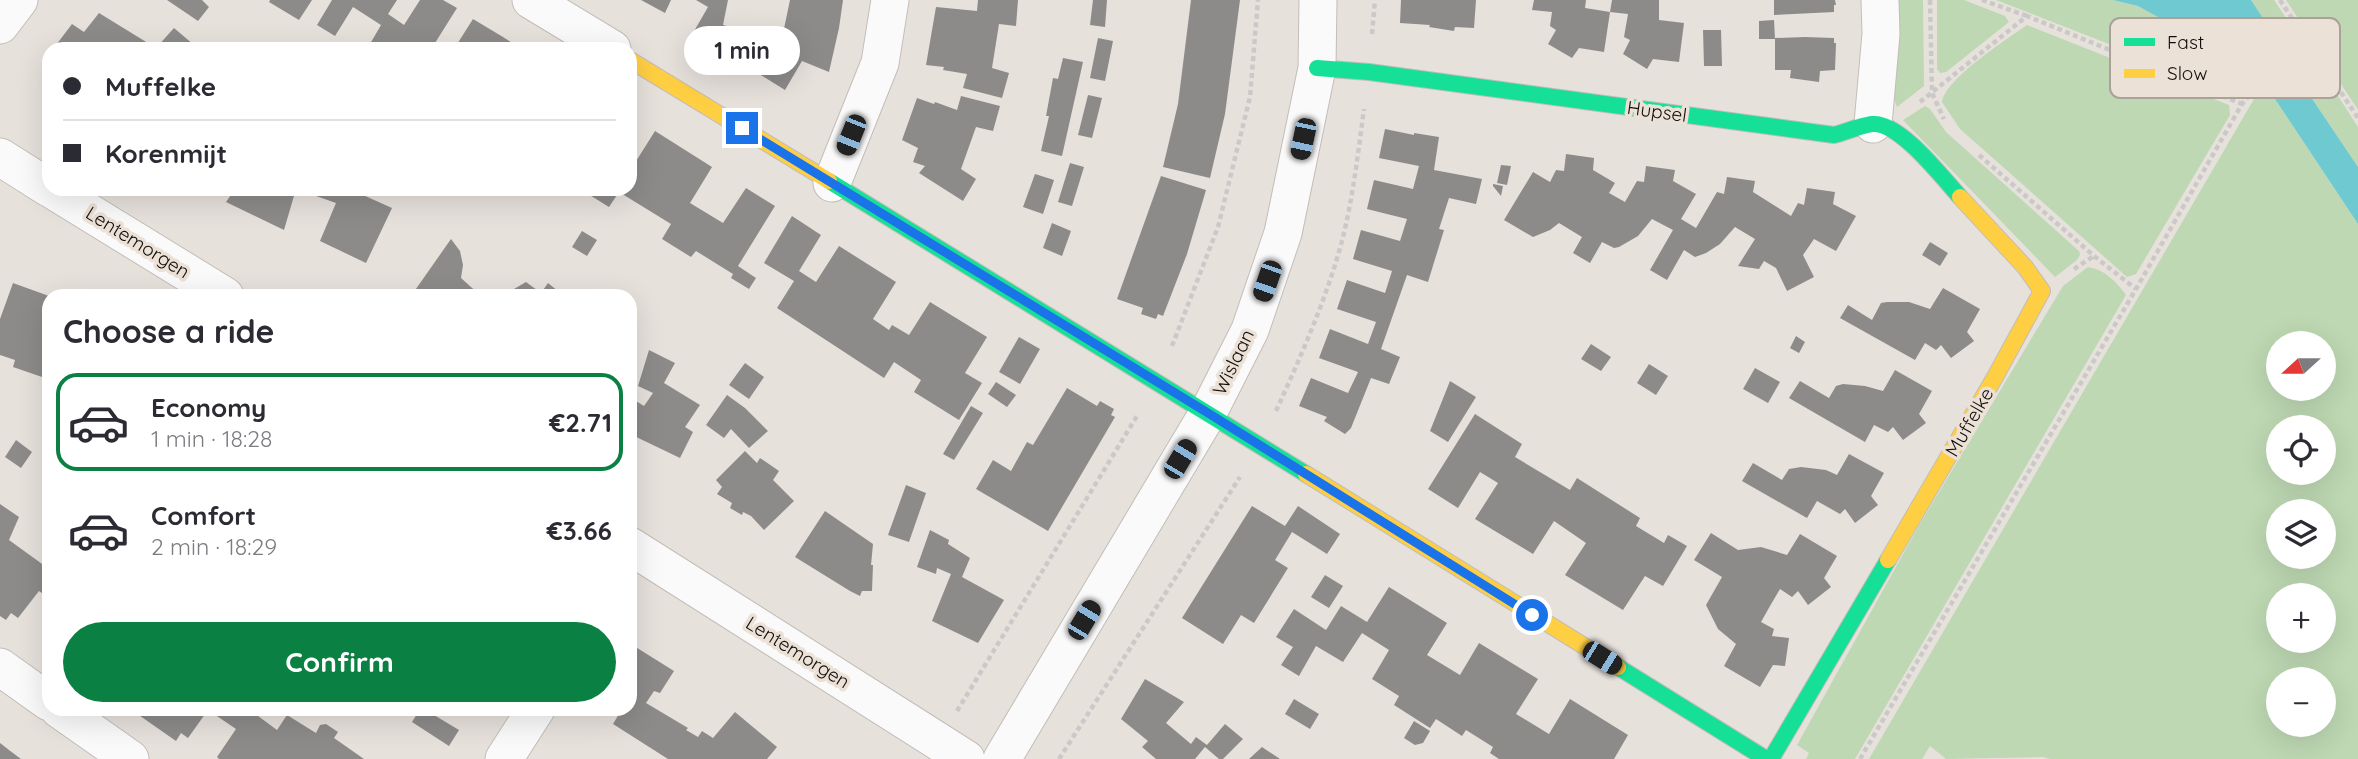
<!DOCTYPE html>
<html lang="en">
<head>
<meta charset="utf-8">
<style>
  body { margin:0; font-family:Quicksand,sans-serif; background:#f2f2f3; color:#2b2b33; height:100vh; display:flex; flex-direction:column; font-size:26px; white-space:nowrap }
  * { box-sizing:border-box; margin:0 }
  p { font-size:23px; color:#7c7c81 }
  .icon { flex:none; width:38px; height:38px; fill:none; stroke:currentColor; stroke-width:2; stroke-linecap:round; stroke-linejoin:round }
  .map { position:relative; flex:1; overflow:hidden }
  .panel { position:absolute; left:42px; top:289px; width:595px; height:427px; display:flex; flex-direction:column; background:#fff; border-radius:21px; box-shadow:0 7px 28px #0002 }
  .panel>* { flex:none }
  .top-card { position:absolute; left:42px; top:42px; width:595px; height:154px; border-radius:21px; box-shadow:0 7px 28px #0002; display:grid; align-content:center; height:154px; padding:0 21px; background:#fff }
  .needle { width:46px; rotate:249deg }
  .fabs { position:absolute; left:2266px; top:331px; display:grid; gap:14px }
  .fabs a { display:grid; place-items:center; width:70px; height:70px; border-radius:50%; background:#fff; box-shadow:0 7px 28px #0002; font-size:35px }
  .end { position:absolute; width:32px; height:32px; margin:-16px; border:9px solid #1a73e8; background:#fff; box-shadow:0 0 0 4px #fff }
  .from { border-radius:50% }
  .bubble { position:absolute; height:49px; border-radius:24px; background:#fff; box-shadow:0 7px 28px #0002; font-size:23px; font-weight:800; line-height:49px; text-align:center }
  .car { position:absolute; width:21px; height:42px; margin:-21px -10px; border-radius:9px; box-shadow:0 0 5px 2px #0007; background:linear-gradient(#222 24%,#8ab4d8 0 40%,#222 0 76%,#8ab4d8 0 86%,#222 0) }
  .top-card b { display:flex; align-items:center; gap:24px; height:66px; font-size:26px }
  .top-card b+b { border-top:2px solid #e1e1e2 }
  .top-card i { width:18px; height:18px; background:#2b2b33 }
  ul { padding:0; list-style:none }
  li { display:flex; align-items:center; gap:21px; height:98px; margin:0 14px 10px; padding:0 7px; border:4px solid transparent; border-radius:21px }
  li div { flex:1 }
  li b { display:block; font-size:26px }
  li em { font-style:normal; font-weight:800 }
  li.current { border-color:#0b8043 }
  li>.icon { width:63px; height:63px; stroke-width:1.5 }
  h2 { padding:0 21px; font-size:32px; line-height:84px }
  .button { display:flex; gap:14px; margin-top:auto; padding:14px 21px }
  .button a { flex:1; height:80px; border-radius:42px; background:#0b8043; color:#fff; font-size:28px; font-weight:800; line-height:80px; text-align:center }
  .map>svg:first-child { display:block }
</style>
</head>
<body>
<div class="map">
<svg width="2358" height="759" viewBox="0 0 2358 759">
  <rect width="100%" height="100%" fill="#e7e1dc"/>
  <path fill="#bed8b3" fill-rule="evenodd" d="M1893 0H1923L1924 86 1897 107 1894 99Z
    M1937 0H1964L2005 16 2009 22 1946 72 1940 73 1937 69Z
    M1996 0H2113L2138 6 2243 64 2256 81 2243 92 2229 91Z
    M2251 0H2274L2296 33 2294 43 2285 54Z
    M2286 0H2358V110Z
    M2027 25 2229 105 2230 115 2136 274 2127 277 1960 129 1942 102C1946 78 2006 40 2027 25Z
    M2306 57 2314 59 2358 127V167L2290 66 2299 59Z
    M2267 87 2358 224V759H2050L2043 757 1946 759 1930 746 1922 759H1869L2254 99ZM2278 343H2324V388H2278ZM2278 427H2324V472H2278ZM2278 511H2324V556H2278ZM2278 595H2324V640H2278ZM2278 679H2324V724H2278Z
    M1925 106 1930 109 1946 132 2079 251 2080 255 2077 260 2055 277 1903 120Z
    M2088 267C2104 269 2117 282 2126 295L1855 759H1806L1809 753 1797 745 1918 527 2063 286Z"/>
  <path fill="#6ecad0" d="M2113 0H2251L2276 38 2290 66 2358 167V224L2267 87 2256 81 2243 64 2138 6Z"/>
  <path fill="#8d8a8a" d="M167 0H202L209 7 198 21Z
    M270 0H312L299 20 269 2Z
    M332 0H397L388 14 404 25 420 0H443L457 8 435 43 445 49H367L381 25 353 7 335 36 317 25Z
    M641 0H671L665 13Z
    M696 0H728L723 25 737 29 734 36 757 43 758 39 781 43 790 0H843L839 28 829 72 802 61 785 90 693 33 708 7Z
    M978 0H1018L1016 26 999 24 992 68 1009 73 1002 98 963 88 967 74 943 70 944 67 926 65 936 7 977 11Z
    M1093 0H1107L1105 27 1090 25Z
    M1191 0H1240L1225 114 1210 178 1163 167 1178 104Z
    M1401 0H1476L1474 28 1455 27 1454 31 1429 27 1430 25 1400 23Z
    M1534 0H1586L1585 8 1610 12 1604 52 1579 48 1572 58 1548 44 1556 30 1550 26 1552 12 1532 10Z
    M1612 0H1659V20L1684 23 1679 62 1653 59 1647 69 1623 54 1630 40 1624 37 1628 14 1610 12Z
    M1774 0H1835L1836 5H1834V12L1774 15Z
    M99 13 156 48 174 28 194 45 190 49H53L72 24 84 32Z
    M473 19 503 37 522 49H454Z
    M1774 20 1775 39H1759V21Z
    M1703 30H1721L1722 66H1704Z
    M1805 37 1834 38V43H1836L1835 70 1820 71 1819 82 1790 78 1791 70H1775V38Z
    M1098 38 1113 41 1105 81 1090 78Z
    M1063 58 1083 62 1062 156 1041 151 1049 116H1046L1053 78 1058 79Z
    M1088 95 1102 98 1092 138 1078 135Z
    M961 96 1000 106 993 131 976 127 961 169 976 179 963 201 919 173 925 166 913 162 918 148 902 140 917 98 934 104 935 102 957 110Z
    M1385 129 1414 135V133L1439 137 1434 170 1482 179 1476 204 1449 198 1439 229 1444 230 1428 282 1407 275 1381 349 1400 357 1389 384 1371 378 1351 428 1345 434 1324 421 1327 417 1299 406 1311 378 1348 393 1358 372 1319 358 1330 329 1368 344 1376 322 1337 309 1347 280 1385 293 1392 271 1353 259 1361 230 1400 241 1407 219 1367 209 1374 180 1413 189 1419 166 1379 158Z
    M655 131 712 167 690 203 723 223 746 188 775 206 738 266 756 278 749 289 731 278 733 274 696 251 691 257 662 239 671 224 619 192 609 207 580 189H630V165L633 166Z
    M1566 154 1594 158 1593 170 1615 183 1609 193 1625 202 1637 181 1644 182 1646 166 1675 170 1673 181 1696 194 1681 219 1696 228 1717 192 1724 194 1727 177 1755 181 1753 192 1791 216 1798 203 1804 205 1807 188 1835 192 1833 204 1856 216 1836 251 1814 239 1803 255 1814 277 1787 291 1776 268 1764 261 1759 269 1738 266 1755 239 1735 227 1720 244 1706 253 1695 257 1684 250 1667 280 1650 270 1673 230 1652 219 1638 236 1619 247 1614 248 1602 242 1590 263 1573 253 1582 237 1559 223 1550 230 1533 237 1504 220 1533 172 1550 182 1556 170 1564 171Z
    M1070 163 1084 167 1072 206 1058 202Z
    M1501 165 1511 166 1507 185 1497 183Z
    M1035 174 1054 180 1043 214 1023 207Z
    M1161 176 1206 190 1187 254 1163 316 1158 314 1156 319 1141 314 1143 308 1117 299Z
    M1493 184 1503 186 1501 196 1493 186Z
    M235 189H296L284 230 226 202Z
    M296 189H366L363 195 392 208 366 263 320 241 336 203Z
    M792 216 821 235 799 271 816 282 839 246 896 282 873 319 889 330 892 325 909 335 930 302 987 337 965 373 982 383 959 420 914 392 921 380 894 362 884 378 777 308 794 281 764 263Z
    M1052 223 1071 231 1062 256 1043 248Z
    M582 231 597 240 587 256 572 247Z
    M451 239 460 251 463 265 461 278 481 296H411Z
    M1930 242 1948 253 1940 266 1922 255Z
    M526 282 541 293 548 283 564 296H502Z
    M13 283 49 296V365L45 378 13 367 15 360 0 355V319Z
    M1943 288 1980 309 1967 332 1974 341 1951 358 1941 345 1936 350 1925 343 1915 360 1840 318 1848 305 1872 320 1881 303 1887 302H1909L1930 309Z
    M1796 336 1805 342 1799 353 1790 348Z
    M1019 337 1040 349 1020 384 999 372Z
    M1591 344 1611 357 1601 371 1581 359Z
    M649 350 675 363 664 383 700 405 685 427 693 432 680 458 630 434V412L636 401 644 406 653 393 638 386Z
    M745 363 764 377 749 399 729 385Z
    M1649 364 1668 376 1656 395 1637 383Z
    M1755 368 1780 382 1768 403 1743 389Z
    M1895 370 1932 391 1919 414 1926 423 1903 440 1893 427 1888 432 1874 425 1865 442 1789 398 1800 381 1829 398 1836 386 1843 384 1865 386 1883 391Z
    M1450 381 1476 397 1448 442 1430 431Z
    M996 382 1016 395 1007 407 988 394Z
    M1067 388 1097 406 1100 401 1114 409 1111 415 1115 417 1048 531 976 489 993 460 1011 471 1027 442 1033 445Z
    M727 395 745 408 768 431 749 448 731 429 724 438 706 425Z
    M971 406 983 413 954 460 943 454Z
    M1475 414 1522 444 1515 457 1570 490 1577 478 1640 518 1636 526 1664 543 1668 535 1687 546 1663 586 1645 576 1623 610 1565 575 1586 543 1554 521 1533 554 1475 519 1498 483 1480 472 1458 508 1428 489Z
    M16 440 32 452 21 468 5 457Z
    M745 451 757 463 760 458 779 471 773 480 794 501 764 530 751 516 743 512 742 515 730 508 732 503 717 494 722 487 716 480Z
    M1849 454 1884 473 1871 496 1878 505 1855 523 1845 509 1840 514 1817 501 1807 518 1742 481 1753 463 1782 480 1789 469 1801 467 1826 470 1837 475Z
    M906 485 926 493 909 542 888 535Z
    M0 504 19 517 9 540 49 569V598L39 591 18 618 11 613 6 620 0 616Z
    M1252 506 1285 526 1298 506 1340 534 1327 554 1292 532 1275 560 1288 568 1254 623 1241 615 1223 644 1182 618Z
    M825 511 873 544 871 565H873L872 591H862L860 596 850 591 795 557Z
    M930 530 949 540 948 544 970 558 962 577 1004 600 978 643 932 621 951 574 937 568 936 574 917 567Z
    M1711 533 1738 550 1761 547 1787 555 1800 534 1837 556 1824 578 1831 587 1808 605 1798 591 1792 597 1780 589 1770 606 1761 622 1774 629 1772 636 1789 638 1785 666 1773 665 1760 687 1724 666 1736 644 1718 629 1706 605 1722 577 1694 560Z
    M1325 575 1343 586 1329 608 1311 597Z
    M1389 587 1447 623 1427 655 1460 675 1479 643 1538 679 1516 714 1549 734 1570 699 1628 735 1614 759H1499L1490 753 1493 747 1466 730 1462 736 1436 719 1430 728 1394 705 1399 696 1372 679 1389 650 1362 633 1343 662 1316 646 1299 676 1281 665 1293 647 1276 637 1294 609 1326 630 1341 606 1367 622Z
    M634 646 674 671 660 693 654 691 646 703 688 728 686 730 698 737 702 731 713 738 735 712 777 747 767 759H668L613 724 622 709H630V652Z
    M1145 679 1184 702 1166 723 1191 744 1196 737 1207 745 1225 724 1243 739 1223 759H1219L1205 747 1195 759H1156L1142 747 1148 741 1121 719Z
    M1294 699 1319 714 1310 729 1285 714Z
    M135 709H251L250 710 277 730 287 715 316 733 320 725 326 724 338 732 334 738 364 759H219L217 757 236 729 208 710 188 738 181 733 176 741 133 711Z
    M420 709H424L459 730 449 746 412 722Z
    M1414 721 1430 731 1423 743 1415 745 1404 738Z
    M0 743 9 750 21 759H0Z
    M1262 747 1280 759H1249Z"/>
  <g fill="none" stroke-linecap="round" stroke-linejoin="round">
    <defs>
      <path id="street" d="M531 0 612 49
        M0 25 19 0
        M1873 124 1881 34 1880 0
        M0 157 49 188
        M832 183 880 63 890 0
        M51 189 225 296
        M630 546 966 759
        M0 667 49 702
        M59 709 130 759
        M504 759 536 709
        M1002 759 1208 413 1250 330 1283 233 1317 68 1318 0"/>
      <path id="fast" d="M1317 68 1369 72 1834 135C1846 132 1859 126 1872 124 1899 121 1942 177 1960 197
        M829 181 1306 474
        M1618 667 1766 759
        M1771 759 1888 560"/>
      <path id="slow" d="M630 60 829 181
        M1306 474 1618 667
        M1888 560 1995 377 2042 291 2025 267 1960 197"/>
    </defs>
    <use href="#street" stroke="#c2bdb9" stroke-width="39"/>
    <use href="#fast" stroke="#c2bdb9" stroke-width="18"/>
    <use href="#slow" stroke="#c2bdb9" stroke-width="18"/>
    <path stroke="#cbc9c8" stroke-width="4.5" stroke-dasharray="5 3.5" stroke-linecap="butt" d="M1930 0 1932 93 1944 119
      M1982 0 2027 16
      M2280 0 2358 118
      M1372 34 1375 0
      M1920 102 2027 16 2242 104
      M1979 155 2094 256 2136 289
      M2074 269 2094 256
      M1172 346 1218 227 1250 97 1258 0
      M1276 411C1301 356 1326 300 1342 241 1353 198 1358 153 1364 109
      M957 711 1137 416
      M1059 759 1240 477
      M1860 759 2136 289 2242 104 2257 86 2309 43"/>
    <use href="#street" stroke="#fbfafa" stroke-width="37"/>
    <use href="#fast" stroke="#16e098" stroke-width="16"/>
    <use href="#slow" stroke="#ffcf43" stroke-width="16"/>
  </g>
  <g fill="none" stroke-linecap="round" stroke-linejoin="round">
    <path stroke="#1a73e8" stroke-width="9" d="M742 128 1208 413 1532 615"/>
  </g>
  <g text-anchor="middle" stroke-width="7" stroke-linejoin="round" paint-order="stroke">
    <g font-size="19" fill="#110d0a" stroke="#ece1d7">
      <text transform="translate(1657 111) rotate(8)" y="7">Hupsel</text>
      <text transform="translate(138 242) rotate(32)" y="7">Lentemorgen</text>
      <text transform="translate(1233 362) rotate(-64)" y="7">Wislaan</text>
      <text transform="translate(1969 422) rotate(-60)" y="7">Muffelke</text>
      <text transform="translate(798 652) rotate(32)" y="7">Lentemorgen</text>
    </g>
  </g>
  <rect x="2110" y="18" width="230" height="80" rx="10" fill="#ece1d7" stroke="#aaa19a" stroke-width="2"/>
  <rect x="2124" y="38" width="31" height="8" fill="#16e098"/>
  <rect x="2124" y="69" width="31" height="9" fill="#ffcf43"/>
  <g font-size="19" fill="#110d0a">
    <text x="2167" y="49">Fast</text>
    <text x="2167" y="80">Slow</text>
  </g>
</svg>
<div class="fabs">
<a><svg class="needle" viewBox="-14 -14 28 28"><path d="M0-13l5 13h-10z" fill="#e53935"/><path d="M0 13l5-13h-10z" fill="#7c7c81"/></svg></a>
<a><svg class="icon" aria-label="locate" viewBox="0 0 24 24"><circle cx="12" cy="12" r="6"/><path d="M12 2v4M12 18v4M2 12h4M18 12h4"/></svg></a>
<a><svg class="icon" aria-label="layers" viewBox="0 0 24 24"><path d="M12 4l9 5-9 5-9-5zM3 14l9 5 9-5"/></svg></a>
<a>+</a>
<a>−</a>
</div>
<i class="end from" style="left:1532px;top:615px"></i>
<i class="end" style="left:742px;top:128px"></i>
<div class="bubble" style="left:684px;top:26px;width:116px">1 min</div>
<i class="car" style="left:851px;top:135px;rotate:202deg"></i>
<i class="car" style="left:1303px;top:139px;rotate:192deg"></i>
<i class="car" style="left:1267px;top:281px;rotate:199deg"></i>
<i class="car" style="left:1180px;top:459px;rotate:31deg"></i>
<i class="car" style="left:1084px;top:620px;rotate:31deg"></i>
<i class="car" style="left:1602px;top:658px;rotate:122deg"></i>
<div class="top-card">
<b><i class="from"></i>Muffelke</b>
<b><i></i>Korenmijt</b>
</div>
<section class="panel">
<h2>Choose a ride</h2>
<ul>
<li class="current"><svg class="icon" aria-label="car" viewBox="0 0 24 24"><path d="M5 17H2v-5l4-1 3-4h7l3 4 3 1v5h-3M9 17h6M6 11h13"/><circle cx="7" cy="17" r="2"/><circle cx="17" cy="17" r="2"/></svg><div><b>Economy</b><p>1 min · 18:28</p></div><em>€2.71</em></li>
<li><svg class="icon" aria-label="car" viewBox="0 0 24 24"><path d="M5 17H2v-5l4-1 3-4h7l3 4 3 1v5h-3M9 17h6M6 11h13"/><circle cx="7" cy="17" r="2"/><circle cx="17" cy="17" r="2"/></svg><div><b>Comfort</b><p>2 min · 18:29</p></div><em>€3.66</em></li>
</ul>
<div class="button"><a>Confirm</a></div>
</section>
</div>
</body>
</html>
